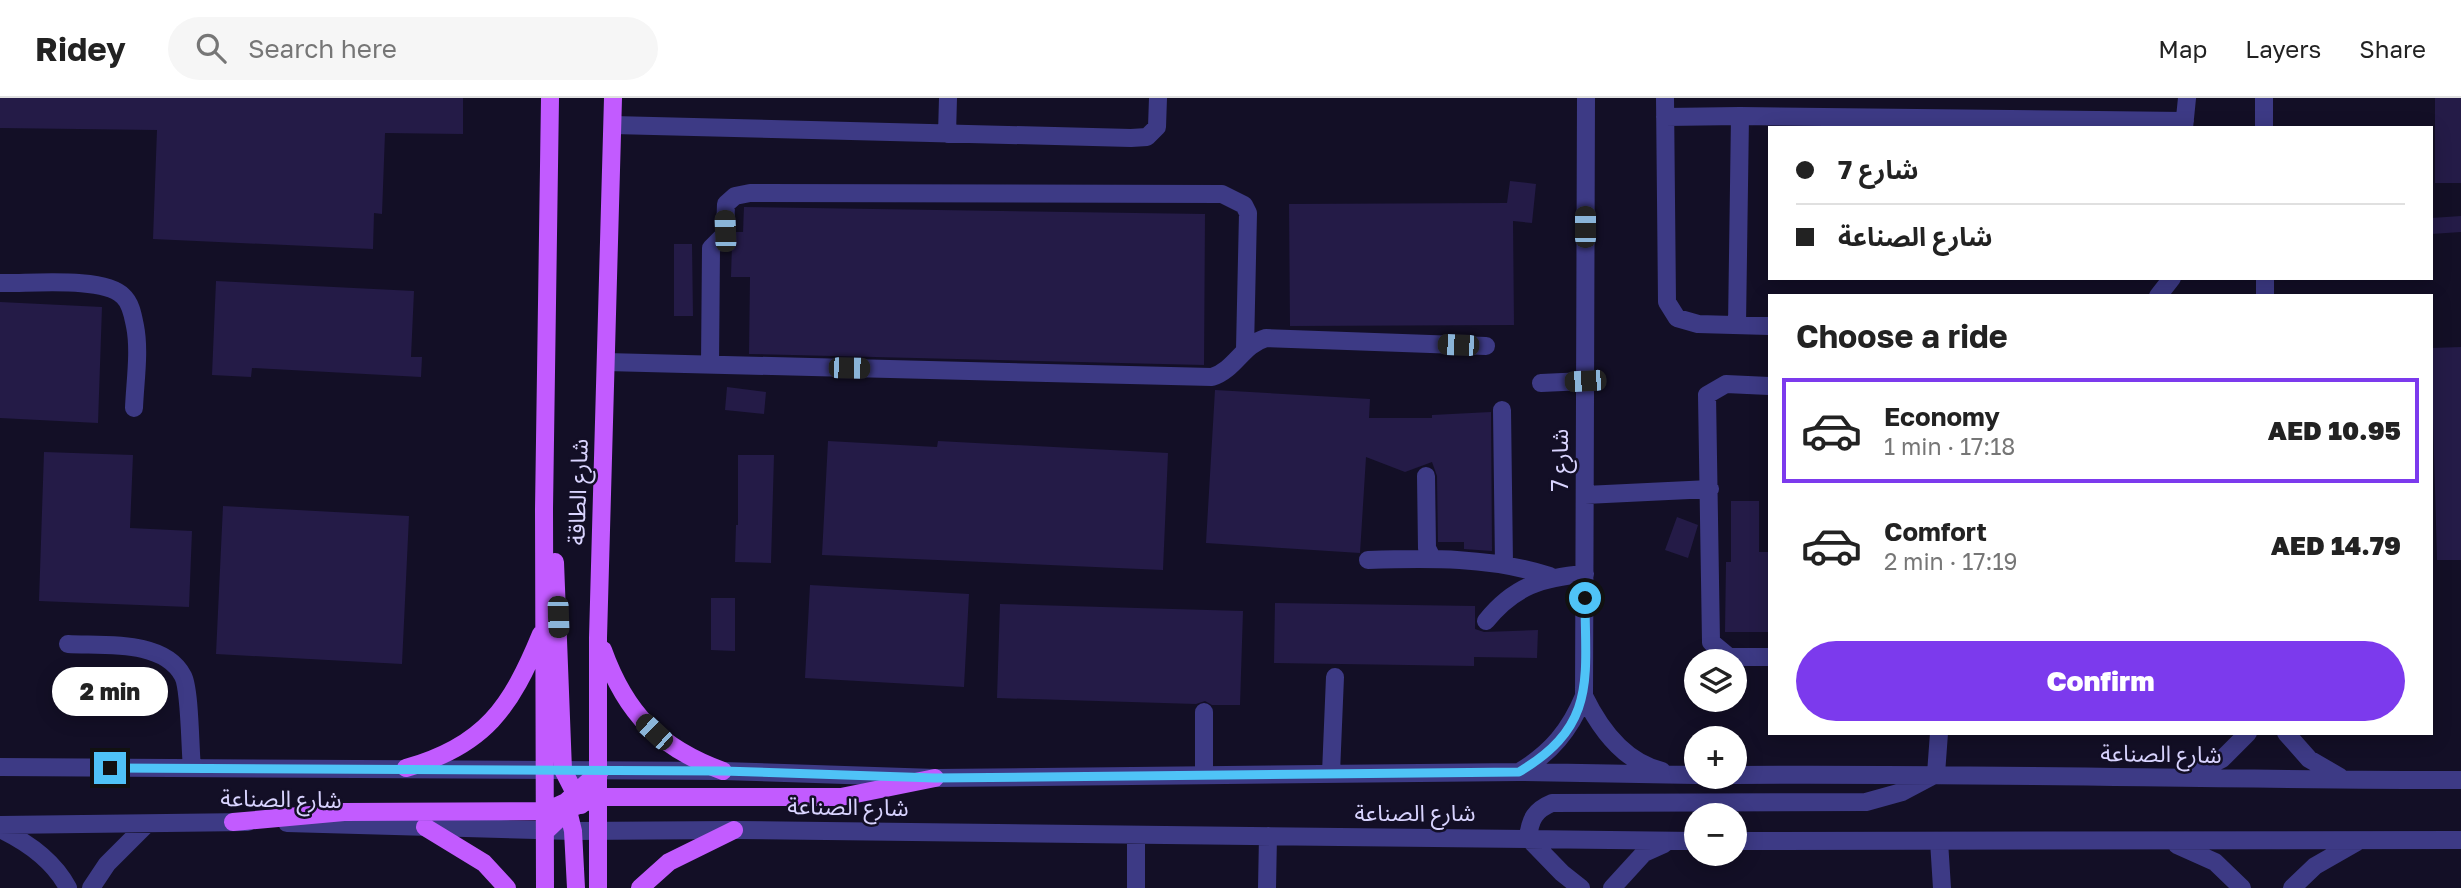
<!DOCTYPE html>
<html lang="en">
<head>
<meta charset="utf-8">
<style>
  body { margin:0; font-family:"Golos Text","Noto Sans Arabic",sans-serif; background:#f6f6f6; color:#222; height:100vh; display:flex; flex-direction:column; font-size:26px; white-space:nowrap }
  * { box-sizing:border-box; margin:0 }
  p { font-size:23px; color:#767676 }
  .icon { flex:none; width:38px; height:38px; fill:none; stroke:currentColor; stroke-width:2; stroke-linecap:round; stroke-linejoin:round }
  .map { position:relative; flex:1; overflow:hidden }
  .panel { position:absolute; left:1768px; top:196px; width:665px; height:441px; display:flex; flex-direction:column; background:#fff; border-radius:0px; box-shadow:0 4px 18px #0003 }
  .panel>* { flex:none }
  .top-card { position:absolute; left:1768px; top:28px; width:665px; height:154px; border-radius:0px; box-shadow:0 4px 18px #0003; display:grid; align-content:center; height:154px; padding:0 28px; background:#fff }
  .controls { position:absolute; left:1684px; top:551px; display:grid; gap:14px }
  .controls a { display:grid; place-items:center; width:63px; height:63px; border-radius:50%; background:#fff; box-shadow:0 4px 18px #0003; font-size:35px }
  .end { position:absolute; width:32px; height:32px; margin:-16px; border:9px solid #4fc3f7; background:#111; box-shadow:0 0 0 4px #111 }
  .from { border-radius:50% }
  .bubble { position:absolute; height:49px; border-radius:24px; background:#fff; box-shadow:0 4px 18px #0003; font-size:23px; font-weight:800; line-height:49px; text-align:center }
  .car { position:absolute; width:21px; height:42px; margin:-21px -10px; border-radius:9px; box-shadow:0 0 5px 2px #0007; background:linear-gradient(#222 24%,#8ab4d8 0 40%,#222 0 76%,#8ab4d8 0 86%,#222 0) }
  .top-card b { display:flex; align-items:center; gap:24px; height:66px; font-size:26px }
  .top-card b+b { border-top:2px solid #e0e0e0 }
  .top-card i { width:18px; height:18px; background:#222 }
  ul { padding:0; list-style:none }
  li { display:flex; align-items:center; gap:21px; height:105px; margin:0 14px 10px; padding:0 14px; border:4px solid transparent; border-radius:0px }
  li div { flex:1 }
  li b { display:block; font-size:26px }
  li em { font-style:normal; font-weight:800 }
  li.on { border-color:#7c3aed }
  li>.icon { width:63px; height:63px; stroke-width:1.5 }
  h2 { padding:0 28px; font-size:32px; line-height:84px }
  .cta { display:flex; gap:14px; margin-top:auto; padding:14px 28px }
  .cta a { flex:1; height:80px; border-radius:42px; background:#7c3aed; color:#fff; font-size:28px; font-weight:800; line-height:80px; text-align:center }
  header { display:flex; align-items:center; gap:42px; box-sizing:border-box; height:98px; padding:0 35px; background:#fff; border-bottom:2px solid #e0e0e0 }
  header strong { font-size:33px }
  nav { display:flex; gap:38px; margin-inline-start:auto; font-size:24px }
  .search { width:490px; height:63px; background:#f6f6f6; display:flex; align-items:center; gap:18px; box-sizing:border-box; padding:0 24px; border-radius:38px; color:#767676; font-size:26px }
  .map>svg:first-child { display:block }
</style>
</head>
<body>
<header>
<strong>Ridey</strong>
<div class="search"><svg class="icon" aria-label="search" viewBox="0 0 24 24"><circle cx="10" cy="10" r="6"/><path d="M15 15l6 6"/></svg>Search here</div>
<nav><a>Map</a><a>Layers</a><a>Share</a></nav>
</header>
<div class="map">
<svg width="2461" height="790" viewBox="0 0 2461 790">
  <rect width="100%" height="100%" fill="#130f26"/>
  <path fill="#241b47" d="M0 0H463V36L385 35 382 116 374 115 373 151 153 141 157 32 0 30Z
    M2435 0H2461V85H2435Z
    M1510 83 1536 86 1532 125 1513 123 1514 227 1290 228 1289 106 1507 105Z
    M744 109 1205 116 1204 267 749 256 750 179H731L732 146 736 134H743Z
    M2461 118V134L2431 136V120Z
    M674 146H692L693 218H674Z
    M216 183 414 193 411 259H422L421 279 252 270 251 279 212 277Z
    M0 204 102 209 98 325 0 320Z
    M2461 249V462H2437L2431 250Z
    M727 289 766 294 764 316 725 312Z
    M1215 292 1370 301 1369 320H1432V317L1491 314 1492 453 1464 451V444H1438L1437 378 1432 364 1405 374 1366 359 1360 455 1206 445Z
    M828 343 937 349 938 343 1168 355 1163 472 822 457Z
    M44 354 133 357 130 430 192 433 189 509 39 503Z
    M738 357H774L771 465 735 464 736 427H738Z
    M1731 403H1759V454H1769V534H1725L1726 464H1731Z
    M223 408 409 418 402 566 216 556Z
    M1677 419 1698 427 1688 460 1665 452Z
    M810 487 969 496 964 589 805 580Z
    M711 500H735V553L711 552Z
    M1275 505 1475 508V531L1484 534 1538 532 1537 560 1474 559V568L1274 565Z
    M1000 506 1243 513 1240 607H1212L1205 603 1196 606 997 600Z"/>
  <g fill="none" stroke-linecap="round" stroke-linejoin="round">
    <path stroke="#3d3a85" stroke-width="18" d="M1665 0 1667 204 1677 220 1698 226 1769 228
      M2264 0V30
      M1665 19 1740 18
      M613 27 1131 40 1147 39 1157 29 1158 0
      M2184 30 2187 0
      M947 36 948 0
      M2265 180V198
      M0 185C28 186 104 178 123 198 131 205 133 218 135 228 140 253 135 284 134 310
      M2158 198 2172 180
      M1737 227 1740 18 2185 23
      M606 264 1212 279C1236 271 1242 247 1266 240L1486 248
      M710 266 711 150 725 136 726 106 735 98 750 95 1222 96 1244 107 1248 115 1245 251
      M1541 285 1585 283
      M1769 288 1726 286 1707 297 1711 544 1729 559H1769
      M1502 312 1504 466
      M1426 378 1427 450 1432 460
      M1585 397 1710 391
      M1368 462C1430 460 1490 459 1550 478
      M1486 523C1513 489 1542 479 1585 476
      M68 546C103 548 164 541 183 578 190 591 190 651 192 670
      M1584 598C1600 631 1624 664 1662 673
      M1204 614V675
      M2286 635 2309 661 2340 679
      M0 669 723 673 935 680 1519 674 1696 677
      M1519 674C1551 655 1570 632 1584 598L1586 0
      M1331 675 1335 579
      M1734 677C1977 675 2219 682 2461 682
      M2186 679 2222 661 2248 635
      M287 725 573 733 734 732 1696 743
      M0 727 248 724
      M0 731C27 744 54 763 68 790
      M1734 743 2461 742
      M1939 743 1942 790
      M2177 747 2215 764 2242 790
      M91 790 107 766 146 727
      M1136 790V737
      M1267 790 1268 738
      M1581 790 1562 775 1528 740C1530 721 1535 712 1552 705L1866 704 1902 694 1936 676 1939 635
      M1612 790 1644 755 1664 746
      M2292 790 2315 768 2357 744"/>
    <path stroke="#c25bff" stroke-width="18" d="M555 464 563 672 581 707
      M603 552C626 616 660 650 723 673
      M406 670C485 648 511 609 541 536
      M566 704 573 733 576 790
      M233 724 344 714 546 713 566 704 600 673
      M425 729 484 765 507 790
      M547 732 569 711 599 699H841L935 680
      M545 790 544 411 550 0
      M598 790V540L613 0
      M640 790 669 764 734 732"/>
  </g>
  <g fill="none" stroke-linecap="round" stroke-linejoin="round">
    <path stroke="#4fc3f7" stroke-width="9" d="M110 670 723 673 935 680 1519 674C1598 627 1585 580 1585 500"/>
  </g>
  <g text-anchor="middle" stroke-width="5" stroke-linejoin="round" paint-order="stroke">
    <g font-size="23" fill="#d9d4ff" stroke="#130f26">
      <text transform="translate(1560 362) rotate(-90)" y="8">شارع 7</text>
      <text transform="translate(578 394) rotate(-88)" y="8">شارع الطاقة</text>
      <text transform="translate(2161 656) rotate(1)" y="8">شارع الصناعة</text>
      <text transform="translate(281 701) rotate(1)" y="8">شارع الصناعة</text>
      <text transform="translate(848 709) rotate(1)" y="8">شارع الصناعة</text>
      <text x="1415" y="723">شارع الصناعة</text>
    </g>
  </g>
</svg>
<div class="controls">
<a><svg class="icon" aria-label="layers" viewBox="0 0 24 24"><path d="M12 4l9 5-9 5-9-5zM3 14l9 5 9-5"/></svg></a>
<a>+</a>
<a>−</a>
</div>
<i class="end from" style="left:1585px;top:500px"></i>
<i class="end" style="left:110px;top:670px"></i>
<div class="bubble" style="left:52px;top:569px;width:116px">2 min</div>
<i class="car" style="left:1585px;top:129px;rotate:0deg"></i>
<i class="car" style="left:725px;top:133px;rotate:358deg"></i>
<i class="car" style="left:1458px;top:247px;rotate:272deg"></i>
<i class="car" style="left:849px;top:270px;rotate:91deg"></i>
<i class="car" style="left:1585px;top:283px;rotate:267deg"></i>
<i class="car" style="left:558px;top:519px;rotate:178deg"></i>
<i class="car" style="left:654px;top:634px;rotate:313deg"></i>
<div class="top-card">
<b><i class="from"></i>شارع 7</b>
<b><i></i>شارع الصناعة</b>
</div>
<section class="panel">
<h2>Choose a ride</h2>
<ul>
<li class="on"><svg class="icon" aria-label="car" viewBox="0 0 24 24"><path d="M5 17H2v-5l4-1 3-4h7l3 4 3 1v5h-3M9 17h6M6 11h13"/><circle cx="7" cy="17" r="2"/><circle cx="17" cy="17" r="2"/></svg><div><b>Economy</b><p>1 min · 17:18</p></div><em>AED 10.95</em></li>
<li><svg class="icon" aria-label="car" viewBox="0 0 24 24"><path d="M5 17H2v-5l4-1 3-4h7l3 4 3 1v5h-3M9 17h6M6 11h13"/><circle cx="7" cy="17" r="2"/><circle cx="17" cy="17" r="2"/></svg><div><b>Comfort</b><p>2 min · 17:19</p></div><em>AED 14.79</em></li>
</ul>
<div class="cta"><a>Confirm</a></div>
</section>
</div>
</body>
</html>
